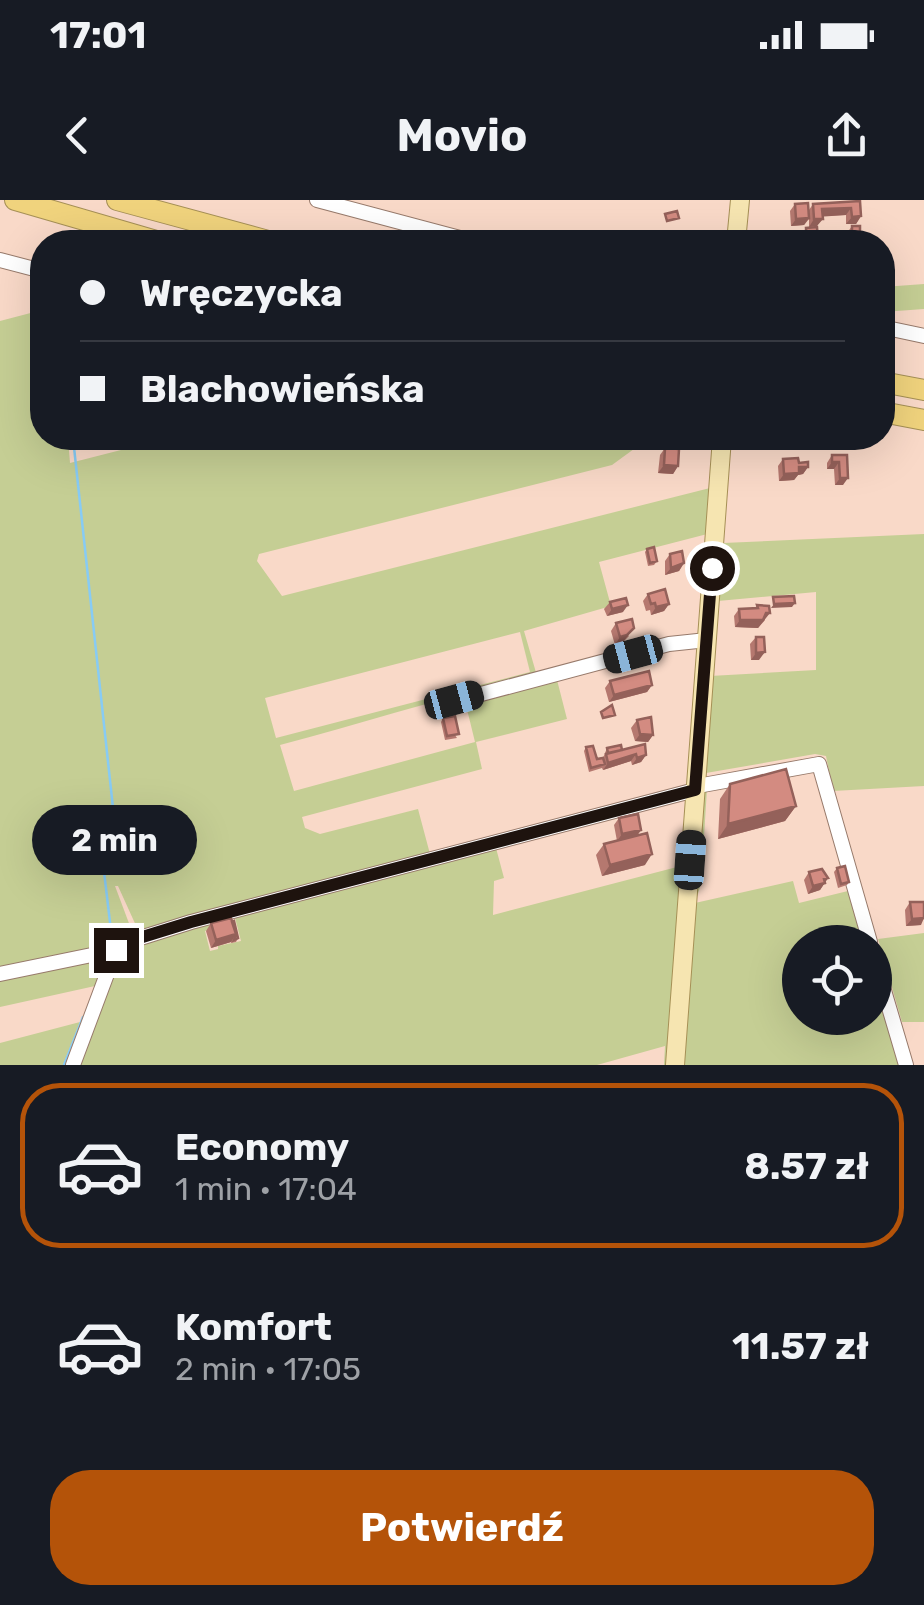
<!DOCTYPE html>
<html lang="pl">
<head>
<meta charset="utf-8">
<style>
  body { margin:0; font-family:Rubik,sans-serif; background:#20242c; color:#f1f3f6; height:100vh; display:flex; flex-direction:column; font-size:38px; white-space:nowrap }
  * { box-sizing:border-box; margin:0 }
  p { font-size:32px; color:#9ea1a6 }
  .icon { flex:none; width:55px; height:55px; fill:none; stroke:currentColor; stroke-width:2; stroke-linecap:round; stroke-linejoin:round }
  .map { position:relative; height:865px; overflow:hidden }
  .sheet { display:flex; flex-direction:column; background:#171b24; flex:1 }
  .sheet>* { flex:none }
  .guide { position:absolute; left:30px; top:30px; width:865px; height:220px; border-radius:40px; box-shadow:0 10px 40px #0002; display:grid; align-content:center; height:220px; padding:0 50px; background:#171b24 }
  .buttons { position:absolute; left:782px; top:725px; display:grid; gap:20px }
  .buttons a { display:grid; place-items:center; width:110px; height:110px; border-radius:50%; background:#171b24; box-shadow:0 10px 40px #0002; font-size:50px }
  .end { position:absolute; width:45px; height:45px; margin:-22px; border:12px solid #1e130e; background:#fff; box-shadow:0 0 0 5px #fff }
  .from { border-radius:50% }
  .bubble { position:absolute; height:70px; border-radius:35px; background:#171b24; box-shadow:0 10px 40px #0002; font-size:32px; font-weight:700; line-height:70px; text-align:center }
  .car { position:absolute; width:30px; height:60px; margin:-30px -15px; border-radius:12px; box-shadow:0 0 8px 2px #0007; background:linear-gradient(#222 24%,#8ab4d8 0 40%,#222 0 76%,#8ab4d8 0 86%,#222 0) }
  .guide b { display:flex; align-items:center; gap:35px; height:95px; font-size:38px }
  .guide b+b { border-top:2px solid #363941 }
  .guide i { width:25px; height:25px; background:#f1f3f6 }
  ul { padding:18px 0 0; list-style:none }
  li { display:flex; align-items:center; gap:30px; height:165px; margin:0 20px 15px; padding:0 30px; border:5px solid transparent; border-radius:40px }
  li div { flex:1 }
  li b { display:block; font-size:38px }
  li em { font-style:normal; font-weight:700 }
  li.selected { border-color:#b45309 }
  li>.icon { width:90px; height:90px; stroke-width:1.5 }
  .action { display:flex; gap:20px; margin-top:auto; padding:20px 50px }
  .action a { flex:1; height:115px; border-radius:40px; background:#b45309; color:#fff; font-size:40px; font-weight:700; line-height:115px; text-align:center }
  .status { display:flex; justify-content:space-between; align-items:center; height:70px; padding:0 50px; background:#171b24; direction:ltr }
  .status svg { height:28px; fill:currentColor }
  header { display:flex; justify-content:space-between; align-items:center; height:130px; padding:0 50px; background:#171b24; font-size:45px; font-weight:700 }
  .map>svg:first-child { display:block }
</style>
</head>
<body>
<div class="status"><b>17:01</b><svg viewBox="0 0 49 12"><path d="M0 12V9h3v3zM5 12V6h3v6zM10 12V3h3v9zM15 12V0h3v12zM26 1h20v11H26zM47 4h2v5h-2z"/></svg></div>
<header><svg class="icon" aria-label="back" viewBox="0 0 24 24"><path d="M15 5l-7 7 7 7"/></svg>Movio<svg class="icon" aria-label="share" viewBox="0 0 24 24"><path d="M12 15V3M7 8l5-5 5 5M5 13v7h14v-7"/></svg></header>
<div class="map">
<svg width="924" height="865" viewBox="0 0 924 865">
  <rect width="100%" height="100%" fill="#f9d9c8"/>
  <path fill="#c5ce94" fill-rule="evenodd" d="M924 84V109L883 112V87Z
    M42 110V238H68L70 263 168 238H649L612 265 259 354 257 361 282 396 718 286 715 332 599 362 611 406 524 431 537 476C450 495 366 522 280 545L294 591 475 542 465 501 556 476 567 519 476 542 482 569 302 617 305 628 320 634 418 609 430 654 314 688 138 730 118 686H115L130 726 127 741 0 771V121ZM520 432 530 472 276 538 265 498Z
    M924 334V586L833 591 826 556 815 554 706 573 710 476 816 470V392L718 401 723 343Z
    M707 589 701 684 695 703 793 681 799 703 852 690 867 742H800V818H875V770L903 865H679L702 594Z
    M496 648 504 678 494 681 493 715 677 667V654H683L670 865H664L665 846 597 865H75L123 749 215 721 217 728 205 731 210 751 218 749V746L241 741 234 714Z
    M924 733V822H902L878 739Z
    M110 754 106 770 100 769 95 786 0 807V778Z
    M80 822 63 865H0V843Z"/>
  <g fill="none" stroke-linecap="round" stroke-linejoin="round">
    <path stroke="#87cbf5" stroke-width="2.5" d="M73 238 113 608
      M102 617 98 621 112 739
      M64 865 83 817"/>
    <defs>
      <path id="minor" d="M317 0 475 42
        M0 60 42 71
        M882 127 924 136
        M455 501 669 444 707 440
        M696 584 703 585 819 564 870 742
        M875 760 906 865
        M0 774 116 750 137 739 191 722 695 590
        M73 865 116 750"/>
      <path id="major" d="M736 42 740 0
        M675 865 722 238"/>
      <path id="highway" d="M15 0 160 42
        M117 0 272 42
        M882 182 924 190
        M882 212 924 220"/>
    </defs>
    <use href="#minor" stroke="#977a6b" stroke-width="16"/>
    <use href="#major" stroke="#a69056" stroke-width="20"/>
    <use href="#highway" stroke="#a69056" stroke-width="22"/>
    <use href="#minor" stroke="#fff" stroke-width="14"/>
    <use href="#major" stroke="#f6e5b1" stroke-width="18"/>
    <use href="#highway" stroke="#f0d37d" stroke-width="20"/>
  </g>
  <path fill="#b5786f" d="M860 1 861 16 856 24H846V15L822 16 817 26 809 27V19L804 25 791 26 790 11 795 4 809 10 813 4Z
    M852 26 859 42H820L825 34 847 33Z
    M806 28 817 42H801V35Z
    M665 248 678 266 673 274 658 273 660 255Z
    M832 255H847L843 285H835L834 269H827V263Z
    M783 259 799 263 808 267 803 274 798 275 794 280 779 281 778 266Z
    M647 349 657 361 654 365 648 366 645 352Z
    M670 354 684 363 679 371 665 375V361Z
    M648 394 669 404 664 411 651 415 650 410 646 411 643 401Z
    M610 402 623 412 607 416 604 409Z
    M757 405 765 420 758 428 735 427 734 416 739 409 755 408Z
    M616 423 629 436 622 443 615 445 611 431Z
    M756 437 759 460H751L750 444Z
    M610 481 652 485 647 492 609 502 605 488Z
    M443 518 457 538 445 540 441 522Z
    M637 520 653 535 648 542 635 541 631 528Z
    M586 547 597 559 603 558 607 548 646 555 641 562 632 565 631 561 603 570 602 568 589 572 584 551Z
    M730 584 796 606 785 621 718 639 720 599Z
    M619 618 641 630 637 636 645 665 602 676 596 655 604 644 617 641 614 625Z
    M837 668 849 682 847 685 838 688 834 672Z
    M809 672 828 678 820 690 808 694 804 680Z
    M910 702 921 725 906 726 905 710Z
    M211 723 238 738 236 742 231 743V742L211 748 206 731Z"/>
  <path fill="#94615a" d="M851 8 846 15 817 17 822 9Z
    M861 16 856 24H846L852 17Z
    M809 18 804 25 791 26 796 19Z
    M814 19H823L817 26 809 27Z
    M832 262H839L834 269H827Z
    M664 265 678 266 673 274 658 273Z
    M799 267H808L803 274 798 275 794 280 779 281 784 274Z
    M840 278H848L843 285H835Z
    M684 363 679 371 665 375 671 368Z
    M795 403 792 407 771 408 774 404Z
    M669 404 664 411 651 415 656 407Z
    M628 405 623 412 607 416 612 409Z
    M770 413 758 428 735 427 740 420Z
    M634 428 622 443 615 445 620 437Z
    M765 452 759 460H751L756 453Z
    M652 485 647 492 609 502 614 495Z
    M640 534 653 535 648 542 635 541Z
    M636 554 631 561 603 570 608 563Z
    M646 555 641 562 632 565 637 558Z
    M796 606 785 621 718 639 728 624Z
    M641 630 635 638 617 641 622 634Z
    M652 654 645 665 602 676 610 665Z
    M828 678 820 690 808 694 813 686Z
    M924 718 921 725 906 726 912 719Z
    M236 734 231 742 211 748 216 740Z"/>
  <path fill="#d38b81" stroke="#94615a" stroke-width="2.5" d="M860 1 861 16 852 17 851 8 822 9 823 19H814L813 4Z
    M808 3 809 18 796 19 795 4Z
    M677 11 679 18 667 21 665 14Z
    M852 26H860V41H825V34L852 33Z
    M817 27 818 41 807 42 806 28Z
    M665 248 679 249 678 266 664 265Z
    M832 255H847L848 278H840L839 262H832Z
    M798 258 799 263 808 262V267H799V273L784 274 783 259Z
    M654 347 657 361 650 363 647 349Z
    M682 351 684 363 671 368 670 354Z
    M665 389 669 404 656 407 655 403 651 404 648 394Z
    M794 396 795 403 774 404 773 397Z
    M626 398 628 405 612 409 610 402Z
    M757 405 769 406 770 413H766L763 420H740L739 409 758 408Z
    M632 419 634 428 627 435 620 437 616 423Z
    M756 437H764L765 452 756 453Z
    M649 471 652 485 614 495 610 481Z
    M612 505 615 515 603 518 601 512Z
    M455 516 459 534 447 536 443 518Z
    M651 517 653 535 640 534 637 520Z
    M645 544 646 555 637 558 636 554 608 563 606 554Z
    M621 545 622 550 608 553 607 548Z
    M593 546 597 559 603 558 605 564 591 568 586 547Z
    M786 569 796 606 728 624 730 584Z
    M638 614 641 630 622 634 619 618Z
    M647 633 652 654 610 665 604 644Z
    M845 666 849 682 841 684 837 668Z
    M822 669 828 678 824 679 825 683 813 686 809 672Z
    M910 702H924V718L912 719Z
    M231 718 236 734 216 740 211 723Z
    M234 721 238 738 234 740 236 734 232 722Z"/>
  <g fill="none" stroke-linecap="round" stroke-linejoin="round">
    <path stroke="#1e130e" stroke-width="12" d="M116 750 136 739 191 722 695 590 712 368"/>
  </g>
</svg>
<div class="buttons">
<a><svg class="icon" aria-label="locate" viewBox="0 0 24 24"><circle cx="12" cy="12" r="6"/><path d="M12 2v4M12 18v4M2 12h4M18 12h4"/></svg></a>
</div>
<i class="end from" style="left:712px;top:368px"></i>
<i class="end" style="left:116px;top:750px"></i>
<div class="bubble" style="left:32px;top:605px;width:165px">2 min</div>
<i class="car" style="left:633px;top:454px;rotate:255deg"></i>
<i class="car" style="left:454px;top:500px;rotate:75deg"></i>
<i class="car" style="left:690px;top:660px;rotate:4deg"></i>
<div class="guide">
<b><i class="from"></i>Wręczycka</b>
<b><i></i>Blachowieńska</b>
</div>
</div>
<section class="sheet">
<ul>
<li class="selected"><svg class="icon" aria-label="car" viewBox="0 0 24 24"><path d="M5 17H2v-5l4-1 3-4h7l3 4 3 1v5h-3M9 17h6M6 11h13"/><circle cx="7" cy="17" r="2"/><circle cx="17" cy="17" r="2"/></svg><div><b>Economy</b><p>1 min · 17:04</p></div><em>8.57 zł</em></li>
<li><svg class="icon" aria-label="car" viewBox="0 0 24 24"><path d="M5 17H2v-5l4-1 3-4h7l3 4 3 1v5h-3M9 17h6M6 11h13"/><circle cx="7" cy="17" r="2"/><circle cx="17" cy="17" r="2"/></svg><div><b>Komfort</b><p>2 min · 17:05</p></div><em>11.57 zł</em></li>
</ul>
<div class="action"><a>Potwierdź</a></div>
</section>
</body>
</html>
